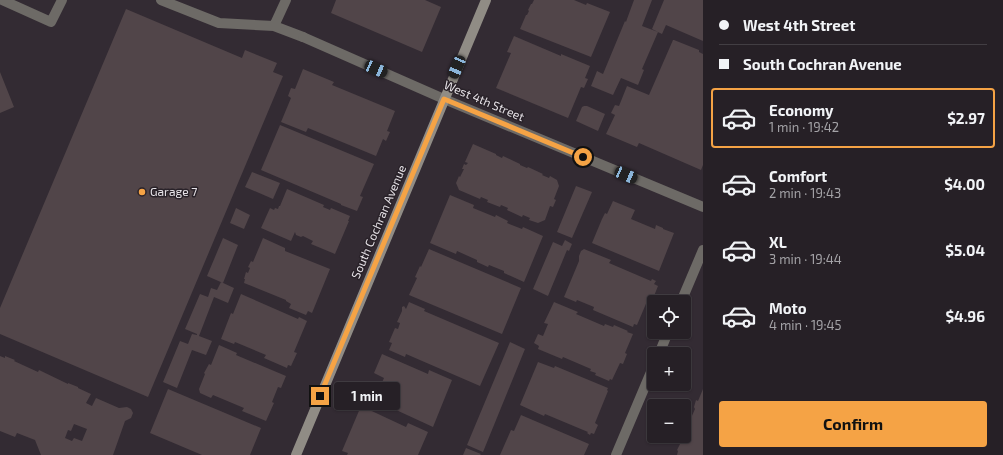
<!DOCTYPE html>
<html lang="en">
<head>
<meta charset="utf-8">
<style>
  body { margin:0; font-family:"Exo 2",sans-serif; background:#2e282e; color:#f1f3f6; height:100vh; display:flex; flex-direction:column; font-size:15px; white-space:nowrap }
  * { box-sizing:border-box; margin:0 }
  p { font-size:13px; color:#a4a3a7 }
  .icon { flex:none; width:22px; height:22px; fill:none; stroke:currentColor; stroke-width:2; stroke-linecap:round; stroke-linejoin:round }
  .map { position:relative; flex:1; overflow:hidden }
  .panel { display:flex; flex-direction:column; background:#262026; width:300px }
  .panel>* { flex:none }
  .top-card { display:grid; align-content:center; height:88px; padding:0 16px; background:#262026 }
  .tools { position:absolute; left:647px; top:295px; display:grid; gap:8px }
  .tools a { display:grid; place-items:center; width:44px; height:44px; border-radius:4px; background:#262026; box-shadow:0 1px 3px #0004,0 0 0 1px #423e43; font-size:20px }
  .end { position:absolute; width:18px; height:18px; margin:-9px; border:5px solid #f5a345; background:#111; box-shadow:0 0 0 2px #111 }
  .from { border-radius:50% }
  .bubble { position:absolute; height:28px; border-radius:4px; background:#262026; box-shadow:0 1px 3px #0004,0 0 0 1px #423e43; font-size:13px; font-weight:700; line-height:28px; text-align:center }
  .car { position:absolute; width:12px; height:24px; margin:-12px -6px; border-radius:5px; box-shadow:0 0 3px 1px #0007; background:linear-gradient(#222 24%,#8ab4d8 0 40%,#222 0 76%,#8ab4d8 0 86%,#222 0) }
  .top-card b { display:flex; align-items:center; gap:14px; height:38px; font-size:15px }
  .top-card b+b { border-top:1px solid #423e43 }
  .top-card i { width:10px; height:10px; background:#f1f3f6 }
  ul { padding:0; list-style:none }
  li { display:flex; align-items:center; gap:12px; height:60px; margin:0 8px 6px; padding:0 8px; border:2px solid transparent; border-radius:4px }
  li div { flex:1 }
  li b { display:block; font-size:15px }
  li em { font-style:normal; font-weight:700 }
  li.current { border-color:#f5a345 }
  li>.icon { width:36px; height:36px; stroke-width:1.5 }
  .button { display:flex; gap:8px; margin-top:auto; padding:8px 16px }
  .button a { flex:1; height:46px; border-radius:4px; background:#f5a345; color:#111; font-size:16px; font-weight:700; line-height:46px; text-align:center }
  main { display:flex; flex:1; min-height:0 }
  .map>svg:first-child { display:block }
</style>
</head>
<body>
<main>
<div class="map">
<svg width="703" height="455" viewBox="0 0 703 455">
  <rect width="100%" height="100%" fill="#332b33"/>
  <path fill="#514549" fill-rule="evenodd" d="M336 0H425L441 7 422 52 331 13Z
    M534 0H574L586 5 587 3 610 12 591 57 520 29 526 15H527L529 11 528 10 531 4H532Z
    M634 0H652L642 26 658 32 642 69 644 70 638 85 621 78 613 95 591 86 597 71 603 74 625 21 626 22 627 19Z
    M664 0H703V41L666 25 662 34 652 29Z
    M126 9 242 58 245 50 277 63 273 72 283 76 148 397 0 334V308Z
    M514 36 561 56V54L590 66 585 78 588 79 584 88 581 87 568 118 496 88 511 53 507 52Z
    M673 40H674L699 50V52L703 54V165L701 170 639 143 637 147 606 134 615 115 611 113 615 105 619 106 627 86 649 95Z
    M303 69 334 82 332 85 395 111 387 131 390 132 386 141 383 139 376 156 308 128 306 132 281 122 291 98 288 96 291 88 295 89Z
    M0 72 14 107 0 113Z
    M584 106H587L605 114 598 131 576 121 582 107Z
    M280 125 374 164 360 196 363 197 357 211 341 205V204L261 170Z
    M473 144 496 154V155L502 158 503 156 520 164V165L527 168 528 167 543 174 542 175 549 178 550 176 557 180 559 186 554 199 556 200 553 207 550 206 545 220 538 223 529 220 530 218 523 215 522 217 507 210 508 208 501 205 500 207 487 202 488 200 481 197 480 199 459 190 456 183 459 176 460 177 464 169H462L464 164 466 165 468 163 465 162Z
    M252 172 280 183 273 199 245 187Z
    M576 186 592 192 572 238 557 232Z
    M287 189 324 205 323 207 330 210 331 208 350 216 348 221H349L335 254 311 244 313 241 303 236 301 237 296 235 295 232 291 241 261 228 270 208 274 210 275 208 278 209 279 206H280Z
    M450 195 474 205 473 208 495 217 496 215 508 221 507 223 522 229 523 227 543 236 524 282 504 273V271L489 265 488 267 477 262V260L457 251 456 254 430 243Z
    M613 201 635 210 631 219 655 229 656 225 663 228V229L674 233 659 271 592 243 602 219 605 213 607 214Z
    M236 208 250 215 244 229 230 223Z
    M223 238 238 245 223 283 207 276Z
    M263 238 285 248V251L330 269 312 313 308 311 306 315 289 308 291 304 286 301V300L244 283 245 279H244L246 272 248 273 250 268 248 267 251 261 253 262Z
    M565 240 572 244 569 251 567 250 548 296 533 289 553 242 562 246Z
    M429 249 521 288 502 334 409 295 417 278 415 277 420 266 421 267Z
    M584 249 611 260 609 263 651 281 652 279 656 281 654 284 658 286 652 301 648 299 637 325 634 324 633 327 593 310 594 307 577 300 576 302 564 297 579 261V256L581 251Z
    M221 282 234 288 228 303 214 297 199 336 212 341 206 355 192 350 177 388 163 382 180 341 188 344 192 334 197 335V334L185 329 200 294 208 297 211 288 217 290Z
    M241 294 298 319 299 317 307 321 294 352 297 353 291 366 288 365 287 368 264 358 266 355 235 342 234 344 221 339 231 313 233 314Z
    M409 302 425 309 424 311 499 343 480 386 406 354 405 357 389 350 392 343 389 342 395 328 398 329 400 323 397 322 402 311V307L404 306 406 309Z
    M554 302 578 312 576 314 604 326 605 324 613 327 614 325 628 331 627 332 633 334 625 353 627 354 623 364 620 363 612 380 610 379 609 381 595 375 596 373 590 371 591 369 563 357 562 359 538 349 539 346 534 343 538 334 543 336 548 324 544 323Z
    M510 342 525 349 483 452 467 445Z
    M219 345 237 353 236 355 286 376 281 388 278 387 272 402 274 403 266 421 242 411 244 408 213 395 211 398 200 393 199 389 205 374 204 373 209 364 211 365Z
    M382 354 428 374 429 370 452 380 433 427 394 409 393 411 373 403 384 378 374 373Z
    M0 356 5 358V356L15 360 14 361 38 372 39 370 68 384V383L78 387V388L91 394 86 403 92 406 96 398 119 408 127 407 131 409 133 413 131 418 125 421 113 455H41L35 440 17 433 15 437 0 431ZM74 424 87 429 82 441 74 438 72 441 65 438 68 430 71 431Z
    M538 362 554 368 555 366 608 388 607 390 608 391 595 423 598 425 594 434 591 433 590 435 587 433 588 432 545 414 544 416 520 405Z
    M168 389 261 428 250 455H202L150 433Z
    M703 389V455H677L678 451 677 450 684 436V428L687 427 695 409 694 407 696 400 698 401Z
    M361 406 406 427 408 423 428 432 418 455H347L348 453 342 451Z
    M521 415 589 444 584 455H500L511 430 514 431Z
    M466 448 481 454 480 455H463Z"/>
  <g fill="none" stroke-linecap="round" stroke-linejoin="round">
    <path stroke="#6d6a66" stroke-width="10" d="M2 0 51 22 62 0
      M161 0 219 23 274 26 303 37
      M274 26 286 0"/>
    <path stroke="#6d6a66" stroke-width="10" d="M303 37 444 99 703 207
      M681 302 703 250
      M659 354 668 332
      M616 455 654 365"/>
    <path stroke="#908c85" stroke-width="10" d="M296 455 486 0"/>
  </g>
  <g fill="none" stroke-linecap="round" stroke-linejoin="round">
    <path stroke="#f5a345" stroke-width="5" d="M320 396 444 99 583 157"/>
  </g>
  <circle fill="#f5a345" stroke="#292229" stroke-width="1.5" cx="142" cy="192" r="4"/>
  <g text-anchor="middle" stroke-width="3" stroke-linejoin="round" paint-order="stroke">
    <g font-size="12" fill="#e6e2e7" stroke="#292229">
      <text transform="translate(484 101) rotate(23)" y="4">West 4th Street</text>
      <text transform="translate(379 222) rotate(-67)" y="4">South Cochran Avenue</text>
    </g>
    <g font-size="12" fill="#e6e2e7" stroke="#292229" text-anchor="start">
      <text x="150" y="196">Garage 7</text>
    </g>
  </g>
</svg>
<div class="tools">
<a><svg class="icon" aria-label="locate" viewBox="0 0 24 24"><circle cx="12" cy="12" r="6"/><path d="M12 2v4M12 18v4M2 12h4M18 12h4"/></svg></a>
<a>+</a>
<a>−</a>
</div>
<i class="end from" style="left:583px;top:157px"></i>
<i class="end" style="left:320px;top:396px"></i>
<div class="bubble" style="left:334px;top:382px;width:66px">1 min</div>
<i class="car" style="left:457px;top:67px;rotate:203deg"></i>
<i class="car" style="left:376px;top:69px;rotate:114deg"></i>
<i class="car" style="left:626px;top:175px;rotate:113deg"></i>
</div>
<section class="panel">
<div class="top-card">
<b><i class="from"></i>West 4th Street</b>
<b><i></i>South Cochran Avenue</b>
</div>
<ul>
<li class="current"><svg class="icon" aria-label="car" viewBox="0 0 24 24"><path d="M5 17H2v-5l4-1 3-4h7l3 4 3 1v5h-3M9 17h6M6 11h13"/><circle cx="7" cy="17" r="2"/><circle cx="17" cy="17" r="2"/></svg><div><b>Economy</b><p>1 min · 19:42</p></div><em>$2.97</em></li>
<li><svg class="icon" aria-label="car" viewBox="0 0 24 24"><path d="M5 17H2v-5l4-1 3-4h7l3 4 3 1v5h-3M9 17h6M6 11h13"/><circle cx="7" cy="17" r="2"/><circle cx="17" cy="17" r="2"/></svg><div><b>Comfort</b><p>2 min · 19:43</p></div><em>$4.00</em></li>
<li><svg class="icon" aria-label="car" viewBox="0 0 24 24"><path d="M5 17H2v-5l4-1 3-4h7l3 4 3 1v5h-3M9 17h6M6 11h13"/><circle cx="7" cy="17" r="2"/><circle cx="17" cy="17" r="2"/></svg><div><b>XL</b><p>3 min · 19:44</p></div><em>$5.04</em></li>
<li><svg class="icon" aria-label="car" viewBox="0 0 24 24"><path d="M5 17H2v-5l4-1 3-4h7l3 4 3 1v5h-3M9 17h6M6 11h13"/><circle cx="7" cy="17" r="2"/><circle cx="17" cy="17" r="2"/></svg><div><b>Moto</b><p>4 min · 19:45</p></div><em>$4.96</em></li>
</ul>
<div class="button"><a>Confirm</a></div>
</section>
</main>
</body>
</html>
